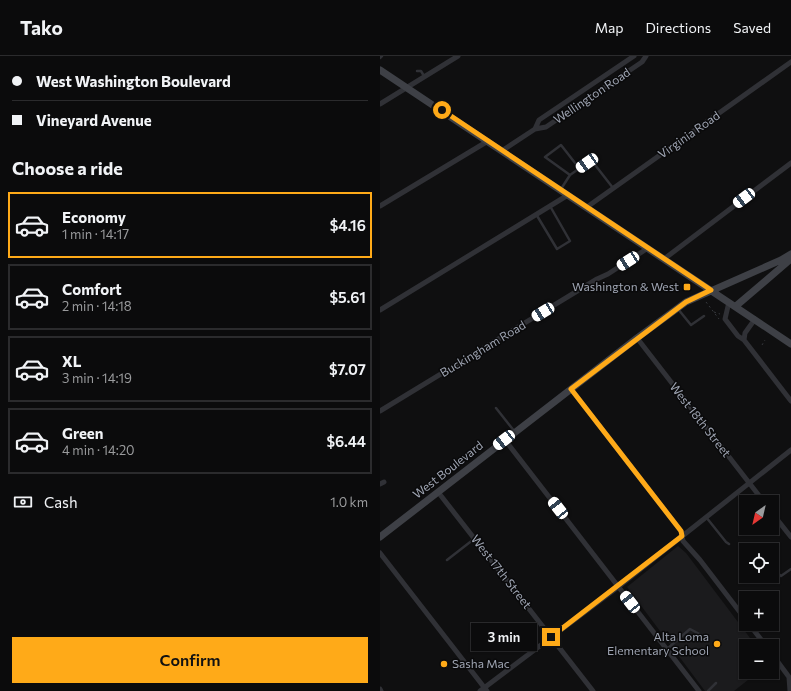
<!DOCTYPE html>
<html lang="en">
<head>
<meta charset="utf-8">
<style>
  body { margin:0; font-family:Commissioner,sans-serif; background:#141415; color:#f1f3f6; height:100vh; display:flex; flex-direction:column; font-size:15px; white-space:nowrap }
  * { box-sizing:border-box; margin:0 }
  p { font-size:13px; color:#9a9b9d }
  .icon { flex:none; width:22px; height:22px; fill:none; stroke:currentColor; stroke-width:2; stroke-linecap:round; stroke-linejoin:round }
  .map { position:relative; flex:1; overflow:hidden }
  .details { display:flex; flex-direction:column; background:#0b0b0c; width:380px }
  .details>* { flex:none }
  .hud { display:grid; align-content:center; height:88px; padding:0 12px; background:#0b0b0c }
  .needle { width:26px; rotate:214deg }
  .fabs { position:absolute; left:359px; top:439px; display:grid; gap:8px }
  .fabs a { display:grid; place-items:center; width:40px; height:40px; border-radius:0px; background:#0b0b0c; box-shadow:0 1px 3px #0004,0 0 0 1px #2b2b2d; font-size:20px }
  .end { position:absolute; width:18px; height:18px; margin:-9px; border:5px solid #ffaa18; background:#111; box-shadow:0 0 0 2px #111 }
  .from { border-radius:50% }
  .bubble { position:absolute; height:28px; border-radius:0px; background:#0b0b0c; box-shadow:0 1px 3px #0004,0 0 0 1px #2b2b2d; font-size:13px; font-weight:600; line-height:28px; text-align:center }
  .car { position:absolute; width:12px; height:24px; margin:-12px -6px; border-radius:5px; box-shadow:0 0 3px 1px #0007; background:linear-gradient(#fff 24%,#345 0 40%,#fff 0 76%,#345 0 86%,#fff 0) }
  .hud b { display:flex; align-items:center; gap:14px; height:38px; font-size:15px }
  .hud b+b { border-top:1px solid #2b2b2d }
  .hud i { width:10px; height:10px; background:#f1f3f6 }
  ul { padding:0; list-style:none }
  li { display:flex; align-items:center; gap:12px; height:66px; margin:0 8px 6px; padding:0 4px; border:2px solid #2b2b2d; border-radius:0px }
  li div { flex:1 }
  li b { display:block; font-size:15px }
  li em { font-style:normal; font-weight:600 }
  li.on { border-color:#ffaa18 }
  li>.icon { width:36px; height:36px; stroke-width:1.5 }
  h2 { padding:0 12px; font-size:18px; line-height:48px }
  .pay { display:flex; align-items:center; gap:10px; height:44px; padding:0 12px; font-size:15px }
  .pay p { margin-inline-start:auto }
  .button { display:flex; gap:8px; margin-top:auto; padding:8px 12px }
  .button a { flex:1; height:46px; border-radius:0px; background:#ffaa18; color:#111; font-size:16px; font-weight:600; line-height:46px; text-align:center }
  header { display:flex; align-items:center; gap:24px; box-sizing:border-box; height:56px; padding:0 20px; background:#0b0b0c; border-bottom:1px solid #2b2b2d }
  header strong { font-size:19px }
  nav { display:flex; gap:22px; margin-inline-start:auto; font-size:14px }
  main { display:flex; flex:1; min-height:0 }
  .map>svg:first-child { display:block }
</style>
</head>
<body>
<header>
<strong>Tako</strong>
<nav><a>Map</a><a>Directions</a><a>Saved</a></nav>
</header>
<main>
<section class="details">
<div class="hud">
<b><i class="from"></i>West Washington Boulevard</b>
<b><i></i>Vineyard Avenue</b>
</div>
<h2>Choose a ride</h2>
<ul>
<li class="on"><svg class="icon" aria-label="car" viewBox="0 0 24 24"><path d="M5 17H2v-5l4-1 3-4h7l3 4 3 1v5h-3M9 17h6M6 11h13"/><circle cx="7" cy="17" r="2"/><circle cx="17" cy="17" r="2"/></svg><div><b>Economy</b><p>1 min · 14:17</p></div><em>$4.16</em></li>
<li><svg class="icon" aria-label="car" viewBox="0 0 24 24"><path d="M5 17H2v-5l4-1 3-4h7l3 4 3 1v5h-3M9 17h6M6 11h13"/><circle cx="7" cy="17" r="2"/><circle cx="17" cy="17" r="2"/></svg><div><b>Comfort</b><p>2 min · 14:18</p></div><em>$5.61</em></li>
<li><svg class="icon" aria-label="car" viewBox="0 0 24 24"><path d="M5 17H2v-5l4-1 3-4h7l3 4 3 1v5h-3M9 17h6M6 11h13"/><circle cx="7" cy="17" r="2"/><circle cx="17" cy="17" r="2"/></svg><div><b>XL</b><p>3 min · 14:19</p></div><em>$7.07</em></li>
<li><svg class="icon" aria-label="car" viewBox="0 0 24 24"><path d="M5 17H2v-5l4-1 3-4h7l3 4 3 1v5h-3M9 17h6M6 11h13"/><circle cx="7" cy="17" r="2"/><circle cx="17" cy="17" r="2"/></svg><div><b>Green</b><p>4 min · 14:20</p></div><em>$6.44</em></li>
</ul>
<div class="pay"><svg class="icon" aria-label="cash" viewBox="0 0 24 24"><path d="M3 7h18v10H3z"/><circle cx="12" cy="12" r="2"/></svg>Cash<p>1.0 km</p></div>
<div class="button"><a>Confirm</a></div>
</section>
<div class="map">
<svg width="411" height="635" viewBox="0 0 411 635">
  <rect width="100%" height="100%" fill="#0f0f10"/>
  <path fill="#1b1b1d" d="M298 490 306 497 376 590H366V616H378L354 635H325L247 531Z"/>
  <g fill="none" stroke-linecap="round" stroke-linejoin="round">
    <path stroke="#36383d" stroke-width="1" stroke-dasharray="2 3" stroke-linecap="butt" d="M326 246 339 263
      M334 256 340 258
      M382 289 385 284"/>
    <path stroke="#303136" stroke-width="2.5" d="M0 2 2 0
      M37 15H41L44 20
      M199 112 181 89 165 101 190 119 207 107 212 105 233 132
      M181 133 190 119
      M156 158 177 193 190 185 170 150
      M298 253 311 269 324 260
      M116 352 135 376
      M326 461 346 486 349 488
      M67 504 94 483
      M395 515 401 520 411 513
      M287 593 310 573 327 582
      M328 635 336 627"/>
    <path stroke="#303136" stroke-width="5" d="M0 48 78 0
      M155 73 159 64 254 0
      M123 94 155 73 166 71 262 6 266 0
      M0 150 108 85
      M207 151 411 6
      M284 203 411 107
      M349 246 345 263 358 280 364 284 411 345
      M0 254 188 139
      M257 282 384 446
      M364 284 365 277 375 263
      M191 333 301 475 303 485 320 504 366 564
      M0 355 217 223 228 218 268 192
      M125 384 319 635
      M0 428 4 426
      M58 436 213 635
      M392 457 411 481
      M0 497 107 635
      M369 568 386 590
      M392 598 409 621 410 635
      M0 633 1 635
      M100 635 238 531 411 394"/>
    <path stroke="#3e4046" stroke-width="7" d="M0 14 411 288
      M356 250 411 203
      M0 481 257 282 306 246 401 204 411 198"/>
  </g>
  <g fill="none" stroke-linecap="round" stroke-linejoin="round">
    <path stroke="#ffaa18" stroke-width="5" d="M62 54 331 234 306 246 191 333 301 475 302 480 171 581"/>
  </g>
  <g fill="#ffaa18" stroke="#0a0a0b" stroke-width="1.5">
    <rect x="303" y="227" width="8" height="8" rx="2"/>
    <circle cx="337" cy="588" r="4"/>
    <circle cx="64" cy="608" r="4"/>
  </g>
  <g text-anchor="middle" stroke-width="3" stroke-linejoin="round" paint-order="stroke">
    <g font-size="12" fill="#9fa5b3" stroke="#0a0a0b">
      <text transform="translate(212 40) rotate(-34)" y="4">Wellington Road</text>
      <text transform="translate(309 79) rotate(-35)" y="4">Virginia Road</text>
      <text transform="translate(103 293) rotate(-31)" y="4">Buckingham Road</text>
      <text transform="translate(320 364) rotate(52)" y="4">West 18th Street</text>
      <text transform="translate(68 414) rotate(-38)" y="4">West Boulevard</text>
      <text transform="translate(121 516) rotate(52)" y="4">West 17th Street</text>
    </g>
    <g font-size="12" fill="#9fa5b3" stroke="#0a0a0b" text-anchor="end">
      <text x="299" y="235">Washington &amp; West</text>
      <text x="329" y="585">Alta Loma<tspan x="329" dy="14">Elementary School</tspan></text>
      <text x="72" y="612" text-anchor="start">Sasha Mac</text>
    </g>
  </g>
</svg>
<div class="fabs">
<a><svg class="needle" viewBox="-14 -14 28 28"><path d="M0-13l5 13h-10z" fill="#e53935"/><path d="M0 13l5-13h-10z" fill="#9a9b9d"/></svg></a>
<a><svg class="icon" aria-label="locate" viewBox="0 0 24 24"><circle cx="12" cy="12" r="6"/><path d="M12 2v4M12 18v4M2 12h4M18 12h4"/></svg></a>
<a>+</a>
<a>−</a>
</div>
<i class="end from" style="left:62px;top:54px"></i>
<i class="end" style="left:171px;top:581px"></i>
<div class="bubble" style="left:91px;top:567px;width:66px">3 min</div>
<i class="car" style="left:207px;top:107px;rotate:236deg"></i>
<i class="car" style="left:364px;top:142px;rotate:233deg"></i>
<i class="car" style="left:248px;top:205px;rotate:237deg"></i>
<i class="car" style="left:163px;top:256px;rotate:239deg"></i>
<i class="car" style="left:124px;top:384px;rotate:232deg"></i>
<i class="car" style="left:178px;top:452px;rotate:322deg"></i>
<i class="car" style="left:250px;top:546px;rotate:322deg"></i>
</div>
</main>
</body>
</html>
